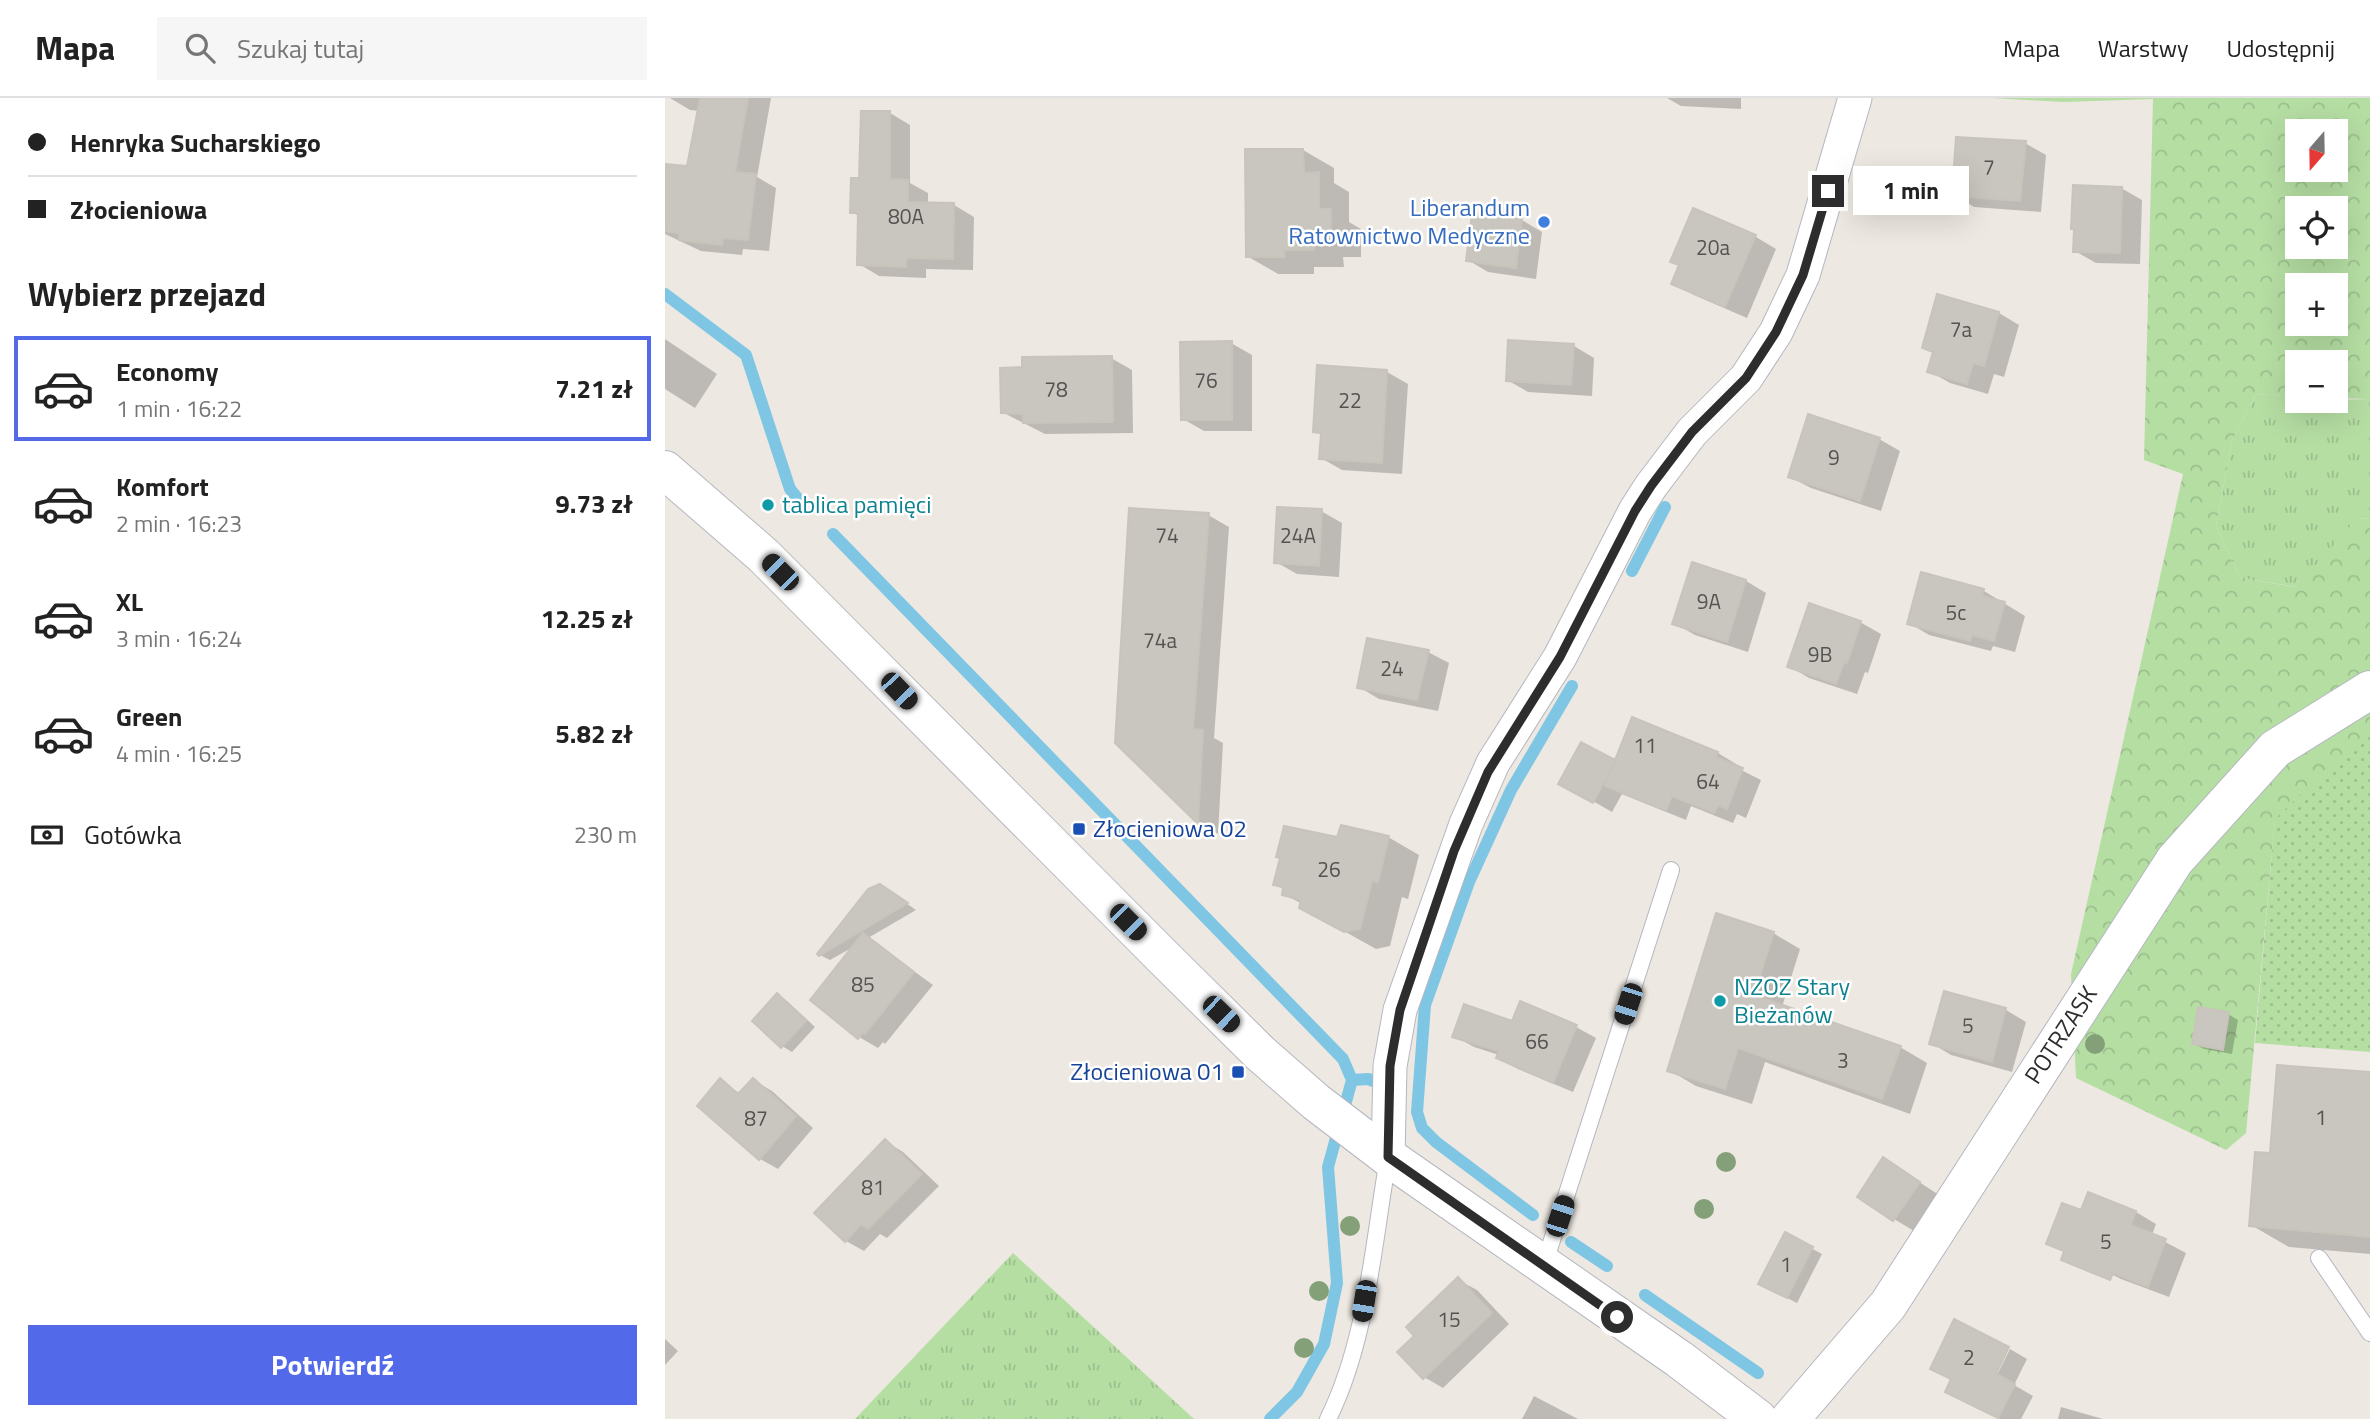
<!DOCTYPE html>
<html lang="pl">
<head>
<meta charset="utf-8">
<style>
  body { margin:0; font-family:"Titillium Web",sans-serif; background:#f6f6f6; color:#222; height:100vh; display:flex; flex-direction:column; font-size:26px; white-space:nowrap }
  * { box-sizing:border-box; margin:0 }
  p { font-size:23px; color:#767676 }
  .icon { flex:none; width:38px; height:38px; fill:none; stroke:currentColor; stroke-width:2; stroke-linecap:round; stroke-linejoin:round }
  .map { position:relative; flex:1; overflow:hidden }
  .drawer { display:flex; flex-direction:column; background:#fff; width:665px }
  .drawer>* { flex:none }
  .guide { display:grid; align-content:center; height:154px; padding:0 28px; background:#fff }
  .needle { width:46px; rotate:200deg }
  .controls { position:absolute; left:1620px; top:21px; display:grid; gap:14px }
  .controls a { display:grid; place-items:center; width:63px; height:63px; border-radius:0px; background:#fff; box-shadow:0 7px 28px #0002; font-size:35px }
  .end { position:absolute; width:32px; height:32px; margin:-16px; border:9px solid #2d2d2d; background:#fff; box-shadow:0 0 0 4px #fff }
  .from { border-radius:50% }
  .bubble { position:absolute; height:49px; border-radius:0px; background:#fff; box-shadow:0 7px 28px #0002; font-size:23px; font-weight:700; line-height:49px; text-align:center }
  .car { position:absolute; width:21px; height:42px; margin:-21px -10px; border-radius:9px; box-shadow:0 0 5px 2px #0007; background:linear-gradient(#222 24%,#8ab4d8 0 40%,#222 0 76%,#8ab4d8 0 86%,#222 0) }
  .guide b { display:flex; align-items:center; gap:24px; height:66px; font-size:26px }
  .guide b+b { border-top:2px solid #e0e0e0 }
  .guide i { width:18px; height:18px; background:#222 }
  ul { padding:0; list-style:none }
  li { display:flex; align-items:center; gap:21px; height:105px; margin:0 14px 10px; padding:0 14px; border:4px solid transparent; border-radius:0px }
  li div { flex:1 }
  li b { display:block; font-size:26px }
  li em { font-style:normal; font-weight:700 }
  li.on { border-color:#5269ea }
  li>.icon { width:63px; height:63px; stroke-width:1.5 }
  h2 { padding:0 28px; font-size:32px; line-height:84px }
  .pay { display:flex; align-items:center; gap:18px; height:77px; padding:0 28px; font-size:26px }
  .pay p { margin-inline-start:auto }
  .primary-button { display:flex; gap:14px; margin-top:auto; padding:14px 28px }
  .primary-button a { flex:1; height:80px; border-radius:0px; background:#5269ea; color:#fff; font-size:28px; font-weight:700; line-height:80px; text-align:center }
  header { display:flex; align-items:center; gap:42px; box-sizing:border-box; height:98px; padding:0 35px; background:#fff; border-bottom:2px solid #e0e0e0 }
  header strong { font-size:33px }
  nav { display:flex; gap:38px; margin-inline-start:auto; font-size:24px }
  .search { width:490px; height:63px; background:#f6f6f6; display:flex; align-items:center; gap:18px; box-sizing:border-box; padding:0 24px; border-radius:0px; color:#767676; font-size:26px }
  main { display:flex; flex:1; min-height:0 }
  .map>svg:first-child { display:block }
</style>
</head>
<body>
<header>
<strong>Mapa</strong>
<div class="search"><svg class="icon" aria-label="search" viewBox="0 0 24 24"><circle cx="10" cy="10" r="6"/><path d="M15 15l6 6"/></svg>Szukaj tutaj</div>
<nav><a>Mapa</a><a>Warstwy</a><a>Udostępnij</a></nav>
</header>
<main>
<section class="drawer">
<div class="guide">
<b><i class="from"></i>Henryka Sucharskiego</b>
<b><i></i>Złocieniowa</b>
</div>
<h2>Wybierz przejazd</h2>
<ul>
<li class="on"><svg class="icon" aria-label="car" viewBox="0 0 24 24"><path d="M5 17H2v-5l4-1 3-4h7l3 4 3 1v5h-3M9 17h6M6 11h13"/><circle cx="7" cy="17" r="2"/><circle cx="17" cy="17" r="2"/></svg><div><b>Economy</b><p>1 min · 16:22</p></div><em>7.21 zł</em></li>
<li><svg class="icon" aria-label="car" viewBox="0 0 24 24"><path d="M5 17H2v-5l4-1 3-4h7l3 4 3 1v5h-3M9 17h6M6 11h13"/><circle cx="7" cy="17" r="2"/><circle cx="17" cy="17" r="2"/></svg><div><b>Komfort</b><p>2 min · 16:23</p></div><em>9.73 zł</em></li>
<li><svg class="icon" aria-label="car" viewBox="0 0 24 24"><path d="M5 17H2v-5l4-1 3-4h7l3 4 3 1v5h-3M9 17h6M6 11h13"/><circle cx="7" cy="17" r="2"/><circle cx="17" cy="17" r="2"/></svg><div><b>XL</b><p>3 min · 16:24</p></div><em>12.25 zł</em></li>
<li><svg class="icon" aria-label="car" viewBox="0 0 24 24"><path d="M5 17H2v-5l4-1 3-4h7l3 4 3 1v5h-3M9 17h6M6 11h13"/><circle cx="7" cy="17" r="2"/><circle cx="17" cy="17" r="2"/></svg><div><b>Green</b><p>4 min · 16:25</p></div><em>5.82 zł</em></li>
</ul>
<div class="pay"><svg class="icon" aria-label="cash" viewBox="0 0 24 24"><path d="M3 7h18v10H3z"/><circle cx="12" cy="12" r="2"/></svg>Gotówka<p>230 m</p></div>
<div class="primary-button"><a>Potwierdź</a></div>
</section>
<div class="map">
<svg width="1705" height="1321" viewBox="0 0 1705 1321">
  <defs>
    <pattern id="grass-tufts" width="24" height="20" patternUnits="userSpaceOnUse" patternTransform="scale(1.75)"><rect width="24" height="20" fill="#b5dea3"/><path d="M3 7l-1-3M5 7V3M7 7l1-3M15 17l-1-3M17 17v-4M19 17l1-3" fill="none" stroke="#9cbf8d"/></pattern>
    <pattern id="forest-crowns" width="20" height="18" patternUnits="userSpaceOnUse" patternTransform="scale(1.75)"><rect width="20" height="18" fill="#b5dea3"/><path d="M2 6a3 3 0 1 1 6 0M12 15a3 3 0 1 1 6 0" fill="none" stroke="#9cbf8d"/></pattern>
    <pattern id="park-dots" width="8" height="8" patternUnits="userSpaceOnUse" patternTransform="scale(1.75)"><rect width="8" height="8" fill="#b5dea3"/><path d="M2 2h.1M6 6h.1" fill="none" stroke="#9cbf8d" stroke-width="1.8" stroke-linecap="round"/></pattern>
  </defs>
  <rect width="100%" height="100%" fill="#ede8e1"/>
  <path fill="url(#grass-tufts)" d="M1591 296 1633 299V303L1705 301V421L1693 420 1632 489 1575 480 1551 428 1567 343Z
    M348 1155 529 1321H190Z"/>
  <path fill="url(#forest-crowns)" fill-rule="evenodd" d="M1326 0H1705V301L1671 300V264H1633V299L1591 296 1567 343 1551 428 1575 480 1631 489 1693 420 1705 421V733L1610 722 1581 1035 1561 1052 1411 980 1406 876 1518 376 1479 362 1488 1 1398 4ZM1633 33H1671V72H1633ZM1633 110H1671V149H1633ZM1633 187H1671V226H1633Z"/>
  <path fill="url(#park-dots)" d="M1705 631V954L1590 945 1610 721Z"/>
  <path fill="#0003" d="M5 0H106L92 79 111 90 104 153 78 151 77 157 36 153 0 136V120L30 74 35 13 25 12Z
    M1002 0H1076V11L1016 8Z
    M225 15 245 27V85L263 95V106L289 107 309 119 308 172 261 171V180L214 178 194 166 195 119 187 114Z
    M1360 45 1381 57 1376 114 1309 109 1289 97Z
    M638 52 669 70V85L684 94V124L696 131V159H678L679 169H649V176H613L582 158Z
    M1456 90 1477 102 1475 166 1431 165 1410 153Z
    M1029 112 1091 139 1111 151 1082 220 1029 197 1009 185 1016 168Z
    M857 122 877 134 871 181 823 174 803 162Z
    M1334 215 1354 227 1339 279 1329 276 1323 296 1285 285 1264 273 1269 255 1259 249Z
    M0 241 52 276 30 310 0 291Z
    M566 245 587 257V333H539L518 321Z
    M909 248 929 260 927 298 863 294 842 282Z
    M446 260 467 272 468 335 380 336 337 314Z
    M654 269 722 274 743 286 737 376 677 372 656 360 657 337 650 333Z
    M1214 341 1235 353 1216 413 1146 390 1125 379Z
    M656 413 677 425 674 479 632 476 611 464Z
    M543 417 564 429 549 640 558 645 553 736 534 724 452 644Z
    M1028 466 1081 483 1101 495 1083 554 1030 537 1009 525Z
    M1257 476 1319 493 1360 518 1350 554 1328 548 1326 553 1264 537 1244 525Z
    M1195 524 1216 536 1203 575 1200 574 1192 596 1144 580 1124 568Z
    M763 554 784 565 773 613 714 601 694 589Z
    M968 622 1053 655 1071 666 1070 669 1096 682 1081 720 1072 716 1068 725 1026 708 1021 722 957 696 947 714 912 694 916 647 951 665Z
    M723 739 754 757 743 801 737 799 725 848 711 851 636 809 637 806 619 796 620 792 610 786 674 741Z
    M225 794 251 812 203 840 268 887 220 946 218 944 213 950 194 939 190 848 165 862 155 857Z
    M1108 835 1135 851 1117 909 1235 949 1262 965 1245 1016 1100 964 1087 1006 1031 988 1004 972Z
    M1280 895 1341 912 1361 924 1347 974 1286 957 1266 945Z
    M112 897 122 903 150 929 127 954 117 948Z
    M856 905 911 929 931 940 908 994 853 971 833 960 834 957 809 949 789 938 848 925Z
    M1563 916 1573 922 1567 956 1539 951 1529 946Z
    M1705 976V1156L1624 1149 1586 1127 1607 1057Z
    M88 982 107 993 148 1030 113 1071 95 1061 55 983 76 996Z
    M220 1043 238 1054 274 1088 222 1140 215 1136 199 1153 181 1143Z
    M1219 1061 1274 1097 1249 1133 1229 1121Z
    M1424 1096 1471 1114 1491 1126 1487 1137 1521 1155 1504 1199 1456 1181 1383 1145 1417 1114Z
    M1121 1137 1157 1156 1132 1205 1105 1191Z
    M793 1182 812 1192 844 1226 778 1290 759 1279 751 1238Z
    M0 1241 13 1253 0 1267Z
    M1345 1251 1362 1261 1349 1287 1368 1298 1356 1321H1335L1282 1293 1325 1283 1328 1285Z
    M869 1298 913 1321H857Z
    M1396 1309 1438 1321H1393Z"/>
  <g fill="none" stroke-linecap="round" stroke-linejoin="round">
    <path stroke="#7fc6e4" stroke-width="12" d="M0 196 81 257 125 391 134 402
      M168 436 678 961 687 982 663 1069 672 1185 659 1246 632 1294 605 1321
      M967 473 1000 409
      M687 982 703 981 714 985
      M868 1117 771 1044 757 1030 752 1014 760 907 804 784 846 692 907 588
      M906 1144 942 1168
      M980 1197 1093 1275"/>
  </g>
  <path fill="#c9c6bf" stroke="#c9c4bb" stroke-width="2" d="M35 0H83L70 74 91 76 83 142 58 140 57 147 14 142V135L0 133V66L22 68Z
    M196 13H225V81L243 82V104L289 105 288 161 241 160V169L192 167 193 115H185L186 80H194Z
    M1291 39 1361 43 1355 103 1287 98Z
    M580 51H638L639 75 654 74V111H666V143H648L649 152H619V159H581Z
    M1408 87 1457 89 1455 155 1408 154 1409 131H1406Z
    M1028 110 1091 137 1060 209 1006 186 1014 167 1005 164Z
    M807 115 857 121 851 170 801 163Z
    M1272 196 1334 214 1319 268 1308 265 1302 286 1262 274 1268 254 1257 250Z
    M843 242 909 246 906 287 841 283Z
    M567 243V322H516L515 244Z
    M447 258 448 324 358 325V316L336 315 335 270 357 269V259Z
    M652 267 722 272 717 365 654 361 656 335 648 334Z
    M1143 316 1215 340 1195 403 1123 379Z
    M612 409 657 411 654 468 609 465Z
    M464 410 544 415 528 631 538 632 533 726 450 645Z
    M1027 464 1081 482 1062 544 1007 526Z
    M1256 474 1319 491 1317 498 1340 504 1329 543 1307 537 1305 543 1242 526Z
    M1144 505 1196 523 1182 565 1179 564 1171 586 1122 569Z
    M702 540 764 552 752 602 692 590Z
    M967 619 1053 654 1051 659 1078 670 1062 711 1053 707 1049 715 1007 698 1001 713 940 688 950 663 928 705 893 686 916 644 950 662Z
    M676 727 724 738 713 784 707 783 695 831 679 834 634 810 636 802 617 797 618 789 608 787 615 760 611 759 619 728 672 739Z
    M215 786 243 805 154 858 152 856 203 791Z
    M1051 815 1109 834 1089 897 1236 948 1217 1001 1073 950 1060 991 1002 973Z
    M198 835 249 874 200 936 198 934 193 941 145 902Z
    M1279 893 1341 910 1327 964 1264 946Z
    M112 895 141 923 116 950 87 923Z
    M855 903 912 927 888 985 831 960 834 953 787 939 799 906 847 923Z
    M1533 909 1564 914 1558 952 1527 946Z
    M1612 967 1705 974V1139L1584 1128 1590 1054 1605 1055Z
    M55 980 73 996 88 980 131 1018 94 1062 32 1008Z
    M220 1041 257 1076 203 1131 196 1126 180 1144 149 1115Z
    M1218 1059 1255 1084 1228 1123 1192 1099Z
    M1423 1094 1471 1113 1466 1127 1501 1141 1483 1189 1448 1175 1445 1182 1396 1162 1399 1153 1381 1146 1397 1105 1416 1112Z
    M1120 1134 1148 1149 1122 1200 1093 1186Z
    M793 1179 827 1215 758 1281 732 1254 749 1238 741 1229Z
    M1289 1221 1344 1249 1331 1276 1350 1286 1333 1320 1280 1294 1286 1281 1265 1271Z"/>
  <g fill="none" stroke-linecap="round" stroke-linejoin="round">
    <defs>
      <path id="lane" d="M1654 1160 1705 1235
        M879 1167 1006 772
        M663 1321C702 1243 708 1147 723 1061"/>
      <path id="street" d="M723 1059 725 968 735 912 801 726 828 665 895 559 970 413 986 388 1027 334 1081 280 1111 234 1138 177 1190 0"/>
      <path id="secondary" d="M0 372 99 458 497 858 595 955 651 1004 723 1059 1014 1261 1093 1321
        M1125 1321 1223 1207 1510 762 1610 651 1705 592"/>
    </defs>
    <use href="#lane" stroke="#b5b7bf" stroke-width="18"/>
    <use href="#street" stroke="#b5b7bf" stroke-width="35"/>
    <use href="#secondary" stroke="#b5b7bf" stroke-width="40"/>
    <use href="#lane" stroke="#fff" stroke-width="16"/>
    <use href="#street" stroke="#fff" stroke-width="33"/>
    <use href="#secondary" stroke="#fff" stroke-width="38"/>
  </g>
  <g fill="#84a078">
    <circle cx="1430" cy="946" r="10"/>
    <circle cx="1061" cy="1064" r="10"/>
    <circle cx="1039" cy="1111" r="10"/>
    <circle cx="685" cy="1128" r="10"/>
    <circle cx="654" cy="1193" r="10"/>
    <circle cx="639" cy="1250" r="10"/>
  </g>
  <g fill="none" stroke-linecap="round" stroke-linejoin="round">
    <path stroke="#2d2d2d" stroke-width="9" d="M952 1219 723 1059 725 968 735 912 789 753 823 674 895 559 970 413 986 388 1027 334 1081 280 1111 234 1138 177 1163 93"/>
  </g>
  <circle fill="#3f7fe0" stroke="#fff" stroke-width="2.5" cx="879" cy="124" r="7"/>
  <g fill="#0f9aa8" stroke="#fff" stroke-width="2.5">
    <circle cx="103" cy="407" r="7"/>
    <circle cx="1055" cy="903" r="7"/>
  </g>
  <g fill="#1a4fb4" stroke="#fff" stroke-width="2.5">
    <rect x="407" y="724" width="14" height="14" rx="3.5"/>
    <rect x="566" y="967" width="14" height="14" rx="3.5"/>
  </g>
  <g text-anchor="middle" stroke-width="5" stroke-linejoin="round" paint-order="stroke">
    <g font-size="21" fill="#545352">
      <text x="1324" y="77">7</text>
      <text x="241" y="126">80A</text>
      <text x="1048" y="157">20a</text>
      <text x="1296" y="239">7a</text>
      <text x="541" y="290">76</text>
      <text x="391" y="299">78</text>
      <text x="685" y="310">22</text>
      <text x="1169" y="367">9</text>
      <text x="502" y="445">74</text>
      <text x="633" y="445">24A</text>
      <text x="1044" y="511">9A</text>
      <text x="1291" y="522">5c</text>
      <text x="495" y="550">74a</text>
      <text x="1155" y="564">9B</text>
      <text x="727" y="578">24</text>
      <text x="980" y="655">11</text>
      <text x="1043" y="691">64</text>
      <text x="664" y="779">26</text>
      <text x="198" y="894">85</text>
      <text x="1303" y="935">5</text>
      <text x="872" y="951">66</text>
      <text x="1178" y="970">3</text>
      <text x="1656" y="1027">1</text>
      <text x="91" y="1028">87</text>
      <text x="208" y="1097">81</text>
      <text x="1441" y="1151">5</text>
      <text x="1121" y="1174">1</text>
      <text x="784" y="1229">15</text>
      <text x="1304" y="1267">2</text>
    </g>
    <g font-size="24" fill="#366cbe" stroke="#fff" text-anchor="end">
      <text x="865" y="118">Liberandum<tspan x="865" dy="28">Ratownictwo Medyczne</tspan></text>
    </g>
    <g font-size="24" fill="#0d838f" stroke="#fff" text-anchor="start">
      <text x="117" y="415">tablica pamięci</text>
      <text x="1069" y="897">NZOZ Stary<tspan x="1069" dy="28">Bieżanów</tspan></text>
    </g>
    <g font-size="24" fill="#164399" stroke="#fff" text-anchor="start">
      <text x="428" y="739">Złocieniowa 02</text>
      <text x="559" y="982" text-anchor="end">Złocieniowa 01</text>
    </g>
    <g font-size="24" fill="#2d2d2d" stroke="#fff">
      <text transform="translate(1396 937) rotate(-57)" y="8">POTRZASK</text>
    </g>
  </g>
</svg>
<div class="controls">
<a><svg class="needle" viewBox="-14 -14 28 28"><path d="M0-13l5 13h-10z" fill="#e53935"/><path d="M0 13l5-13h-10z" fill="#767676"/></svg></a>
<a><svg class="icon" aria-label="locate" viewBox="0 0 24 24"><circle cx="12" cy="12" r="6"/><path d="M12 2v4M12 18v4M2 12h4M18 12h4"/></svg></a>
<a>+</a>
<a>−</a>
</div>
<i class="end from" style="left:952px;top:1219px"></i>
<i class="end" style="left:1163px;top:93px"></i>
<div class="bubble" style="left:1188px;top:68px;width:116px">1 min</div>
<i class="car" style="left:115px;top:474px;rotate:315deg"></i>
<i class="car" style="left:234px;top:593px;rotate:136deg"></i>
<i class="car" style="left:463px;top:824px;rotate:135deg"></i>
<i class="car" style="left:963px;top:906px;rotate:198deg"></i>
<i class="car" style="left:556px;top:916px;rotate:134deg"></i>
<i class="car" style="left:895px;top:1118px;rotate:18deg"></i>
<i class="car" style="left:699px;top:1203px;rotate:189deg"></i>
</div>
</main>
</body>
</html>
